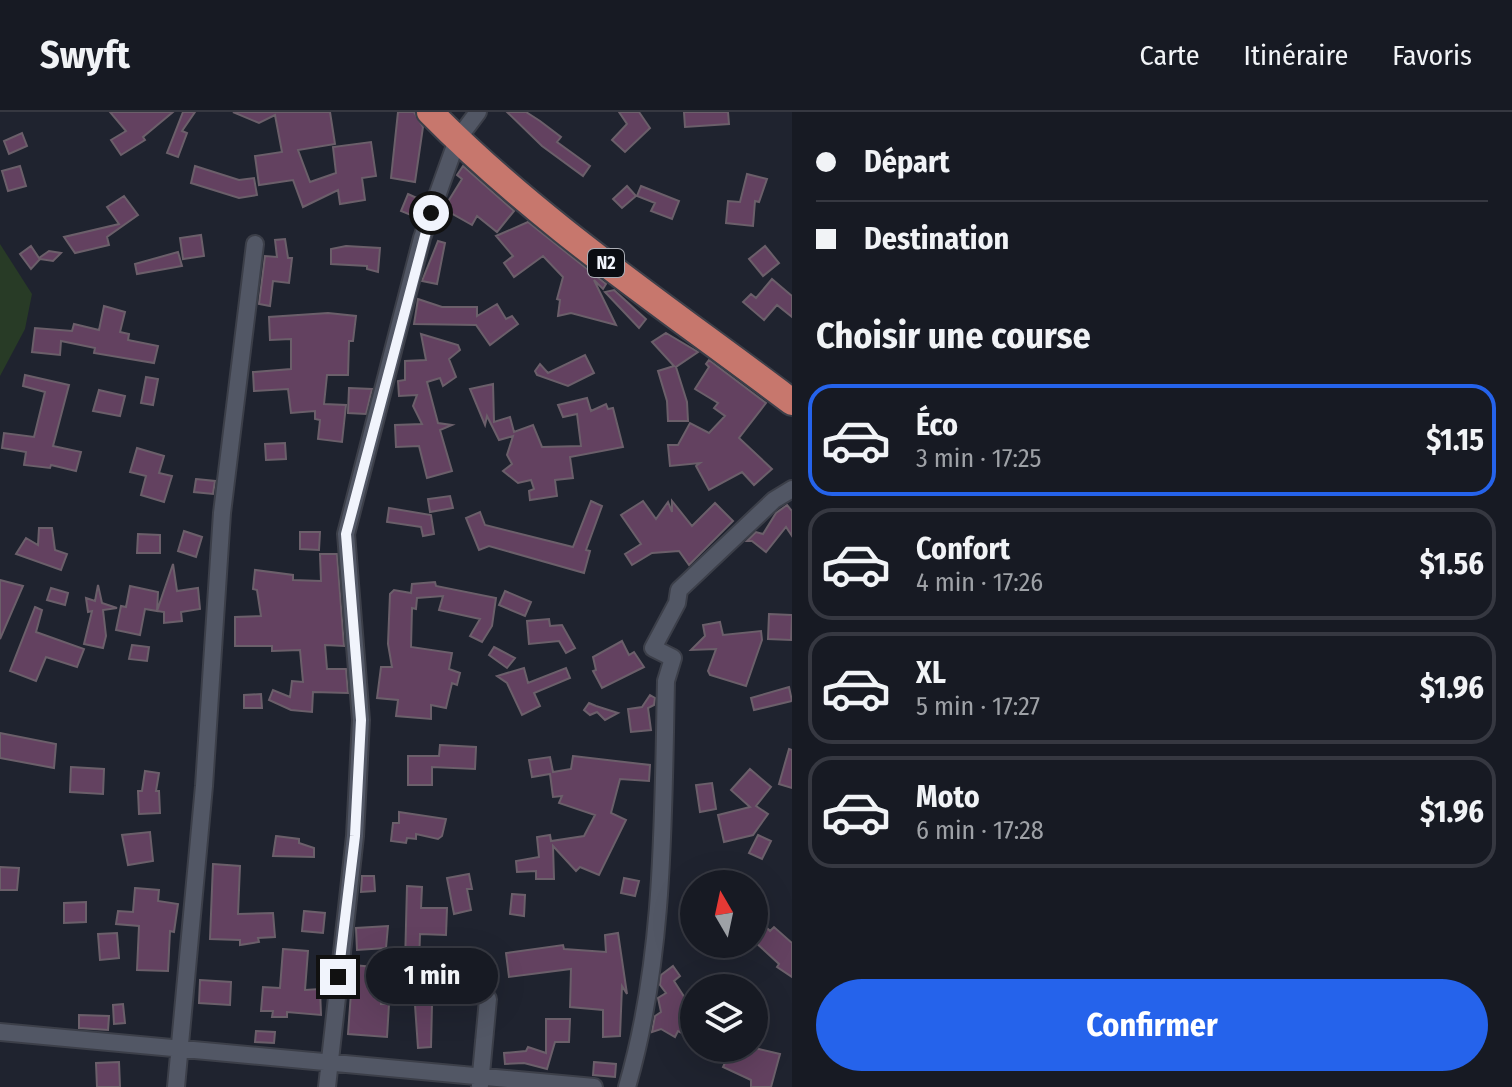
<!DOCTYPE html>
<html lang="fr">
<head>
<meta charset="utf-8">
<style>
  body { margin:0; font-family:"Fira Sans Condensed",sans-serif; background:#242730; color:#f1f3f6; height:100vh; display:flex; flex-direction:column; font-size:30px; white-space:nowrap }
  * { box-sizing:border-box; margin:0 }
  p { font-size:26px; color:#9ea1a6 }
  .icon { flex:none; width:44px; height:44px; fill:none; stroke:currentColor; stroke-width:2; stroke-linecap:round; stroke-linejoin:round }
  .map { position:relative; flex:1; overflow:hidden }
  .sheet { display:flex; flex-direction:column; background:#171a23; width:720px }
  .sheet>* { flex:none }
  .banner { display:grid; align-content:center; height:176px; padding:0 24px; background:#171a23 }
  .needle { width:52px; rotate:351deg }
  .fabs { position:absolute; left:680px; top:758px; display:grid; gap:16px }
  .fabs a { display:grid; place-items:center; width:88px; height:88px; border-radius:50%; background:#171a23; box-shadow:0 8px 32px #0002,0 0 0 2px #363841; font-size:40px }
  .end { position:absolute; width:36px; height:36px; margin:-18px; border:10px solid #f1f4fc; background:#111; box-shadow:0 0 0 4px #111 }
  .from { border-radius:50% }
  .bubble { position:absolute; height:56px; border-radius:28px; background:#171a23; box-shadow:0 8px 32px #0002,0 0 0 2px #363841; font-size:26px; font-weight:700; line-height:56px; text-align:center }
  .banner b { display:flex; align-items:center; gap:28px; height:76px; font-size:30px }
  .banner b+b { border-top:2px solid #363841 }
  .banner i { width:20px; height:20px; background:#f1f3f6 }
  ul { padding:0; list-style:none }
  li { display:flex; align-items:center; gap:24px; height:112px; margin:0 16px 12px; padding:0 8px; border:4px solid #363841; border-radius:24px }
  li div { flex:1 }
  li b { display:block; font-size:30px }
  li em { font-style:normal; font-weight:700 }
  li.on { border-color:#2563eb }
  li>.icon { width:72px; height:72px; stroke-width:1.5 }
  h2 { padding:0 24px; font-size:36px; line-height:96px }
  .button { display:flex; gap:16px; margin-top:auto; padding:16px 24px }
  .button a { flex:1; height:92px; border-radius:48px; background:#2563eb; color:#fff; font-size:32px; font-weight:700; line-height:92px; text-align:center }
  header { display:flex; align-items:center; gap:48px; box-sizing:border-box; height:112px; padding:0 40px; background:#171a23; border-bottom:2px solid #363841 }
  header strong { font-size:38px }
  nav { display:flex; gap:44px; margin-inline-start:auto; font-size:28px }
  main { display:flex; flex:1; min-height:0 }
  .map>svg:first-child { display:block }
</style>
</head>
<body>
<header>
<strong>Swyft</strong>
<nav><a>Carte</a><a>Itinéraire</a><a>Favoris</a></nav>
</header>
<main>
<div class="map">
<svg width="792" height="975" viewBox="0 0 792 975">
  <rect width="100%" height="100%" fill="#1f232f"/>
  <path fill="#283b26" d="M0 132 32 182 25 217 0 264Z"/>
  <path fill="#634160" stroke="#6b5f6a" stroke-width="2" d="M110 0H173L143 25 145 28 121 43 111 28 126 19Z
    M183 0H195L182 19 187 21 178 45 167 41Z
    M233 0H330L335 32 298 38 310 70 336 61 333 35 371 30 376 64 362 66 365 88 340 92 338 78 303 95 293 68 259 73 255 44 282 40 275 3 259 11Z
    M398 0H414L423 15 415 70 391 66Z
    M507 0H526L540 9 561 25 557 30 590 54 583 64 542 34Z
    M619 0H639L650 16 625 40 612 28 627 12Z
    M684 0H728L729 12 685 15Z
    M22 21 27 34 9 42 4 29Z
    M20 54 26 74 8 79 2 59Z
    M195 54 239 68 254 66 257 83 239 86 191 71Z
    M463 54 514 99 497 120 477 104 472 113 451 101 449 88 462 67 457 63Z
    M747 62 767 67 759 90 755 89 753 114 726 111 728 89 740 90Z
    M627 74 636 84 622 96 613 87Z
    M641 74 679 89 672 107 651 99 655 91 637 84Z
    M408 82 419 87 411 103 401 99Z
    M124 84 138 103 107 125 109 133 75 141 64 125 119 112 107 95Z
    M528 110 606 172 603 177 594 168 616 213 571 201 558 204 560 188 557 187 563 165 543 144 514 165 504 151 513 144 496 124Z
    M201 123 204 144 183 147 180 126Z
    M285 127 288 146H292L289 171 273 169 270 194 259 192 265 144 277 145 275 128Z
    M438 129 445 131 437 172 422 169Z
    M31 134 39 146 49 139 61 141 53 149 40 147 31 157 20 142Z
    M346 134 380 136 378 160 367 157V154L331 152V137Z
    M765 134 779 151 763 164 749 147Z
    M178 140 182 154 137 162 135 152Z
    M772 167 792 184V205L777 193 764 208 743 190 751 182 756 186Z
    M614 178 646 207 639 216 605 180Z
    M418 187 442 195H477V204L497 192 506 207 512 204 518 212 490 233 476 213 414 212Z
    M104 194 125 200 120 220 129 222 128 228 158 234 154 251 94 241 95 236 61 229 60 243 32 240 35 216 72 219 74 212 99 218Z
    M328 201 356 204 353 229H349L348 263H327L324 292 346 293 342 330 318 327 320 308 315 307V299L291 301 288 277 254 279 253 260 291 257V227L270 228 269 205Z
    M666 221 698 240 676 255 687 290 688 309H668L667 289 658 259 674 254 652 230Z
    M421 222 458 233 460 238 449 247 456 265 443 274 440 266 427 270 438 311 452 313 440 318 452 359 427 366 419 334 396 335 395 313 422 312 413 294 417 283 399 284 398 269 405 268V249L426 248Z
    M585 243 594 261 568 274 537 263 535 259 540 252 548 261Z
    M709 248 766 291 739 326 772 357 754 373 742 360 709 378 696 354 700 351 670 354 668 333H678L690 311 709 321 725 304 714 296 718 291 695 277 709 255 706 252Z
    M25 263 69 273 53 334 81 340 76 359 51 353 50 356 24 353 26 340 2 336 4 321 34 325 45 280 23 274Z
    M146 265 158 267 153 293 141 291Z
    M493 272 494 310 510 305 514 320 533 313 542 335 581 334 577 302 563 305 558 293 587 286 591 299 606 292 608 297 613 296 623 335 570 345 573 366 555 368 557 384 530 388 529 379 534 377 531 368 518 371 503 359 512 352 507 343 513 324 499 328 487 304 485 313 470 277Z
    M349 276 372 277 366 302 348 301Z
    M99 278 125 284 120 304 93 299Z
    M285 331 286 347 266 348 265 332Z
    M137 336 164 344 159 361 172 364 164 390 141 383 146 364 130 360Z
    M196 367 215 369 213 382 194 380Z
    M450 384 453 396 430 400 428 387Z
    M591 389 602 394 586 438 590 439 584 461 489 434 479 438 466 406 480 400 485 413 573 435Z
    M643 389 656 407 668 390 672 400V389L692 414 715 391 733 409 689 453 679 439 652 441 632 453 625 442 641 432 621 403Z
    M787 393 792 399V424L786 415 766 440 752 429H747L756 420 763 422 776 401Z
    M389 396 431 403 434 422 423 424 421 415 387 410Z
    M39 416H52L55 438 67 442 61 458 16 442 26 426 38 433Z
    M184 419 202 425 196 445 178 439Z
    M300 420H320L319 438 300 437Z
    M138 422 160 423V441H137Z
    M320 442H337L344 534 325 533 327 557H346L348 581 313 580 312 600 291 598 269 588 273 578 290 585 292 569 303 570 300 538 272 539V534H235V505L261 504 257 478 253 477 255 458 293 463V468L321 469Z
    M173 452 177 479 198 476 200 497 181 500 182 509 164 511V500L157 499Z
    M0 468 23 474 0 527Z
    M435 470 436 474 496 486 492 514 482 530 470 524 480 507 439 498 443 484 417 486 416 497 412 496 411 535 452 541 449 557 460 561 457 573 452 571 446 596 431 593V607L396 604 398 588 377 586 381 555H392L388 532 390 482 394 478 411 481 412 472Z
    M98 473 102 491 117 496 103 498 106 524 103 536 84 532 92 499 88 500 86 486 95 489Z
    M130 474 158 480 157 499 145 497 140 523 116 518 121 494 126 495Z
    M51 476 68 481 65 493 47 488Z
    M505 479 531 490 525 504 499 493Z
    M35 495 42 498 36 520 84 537 77 555 46 545 36 569 10 559Z
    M769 502 792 503 791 528 768 527Z
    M549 507 550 514 562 513 575 536 566 541 559 529 529 532 527 509Z
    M720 510 723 523 761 519 762 528 746 574 710 563 708 559 716 537 691 538 705 524 703 513Z
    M622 529 629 543 634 540 644 555 602 576 593 559 596 558 593 545Z
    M132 533 149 535 147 549 129 547Z
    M494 535 515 546 507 556 489 543Z
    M524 556 528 571 566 556 570 566 534 581 540 594 522 603 507 571 497 564Z
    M789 575 792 589 754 598 751 586Z
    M261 582 262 596H244V583Z
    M650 583 655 586 654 593 648 596 651 618 631 620 628 597 642 595Z
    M589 591 596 594 618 601 605 608 597 600 590 603 584 598Z
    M0 621 56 632 54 656 0 646Z
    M440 633 476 635 475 657 432 655V673H408V644H439Z
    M789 637 792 638V676L779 672Z
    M573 644 650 653 649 669 620 667 611 701 626 708 599 763 580 755 576 759 553 734 554 767H536V759L517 760 516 749 539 745 537 725 550 723 551 729 584 724 595 703 559 691 562 684 553 685 550 662 532 665 529 648 550 645 553 660 571 657Z
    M71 655 104 657 103 682 70 680Z
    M750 657 771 675 756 694 768 702 753 723 724 730 718 703 750 695 731 678Z
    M145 659 159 661 156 679H159L160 701 139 702 138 679H142Z
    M712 671 716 697 700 700 696 673Z
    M399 700 446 707 442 724 438 727 416 722V727L407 726 406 731 391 729 393 711H399Z
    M150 720 153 749 128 753 122 723Z
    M758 723 771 729 762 747 749 741Z
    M276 724 299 727V731L314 736V745L273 744Z
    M213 752 240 754 238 802 273 801 275 825 258 826 259 830 240 833V828L210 827Z
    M0 755 19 756 17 778H0Z
    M469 762 472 777H467L471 798 454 802 447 766Z
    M362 764H374L375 779 361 780Z
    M624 766 639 769 635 784 621 781Z
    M407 774 422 775 421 796H447L446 823 420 822 419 852H405Z
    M135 776 159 778 158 789 178 792 174 820 170 819 168 859 137 858 139 814 116 812 118 799 133 800Z
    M512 782 525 783 524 804 510 802Z
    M86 790V810L64 811V791Z
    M304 799 325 801 323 821 302 819Z
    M754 803 770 819 774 815 792 831V865L777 855 779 852 754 829Z
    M388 814 386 836 357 838 356 816Z
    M117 821 119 846 100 848 98 822Z
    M618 821 627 882 622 874 620 924 603 925V898L570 895 571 857 509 865 506 841 563 833 564 837 606 840 605 823Z
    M283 837 308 839 305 878 320 877 321 903 287 900V905H272L273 899H261L263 875 280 876Z
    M353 853 384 856 381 892H389L387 925 348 922Z
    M673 854 680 864 674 869 694 900V927L678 919 675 925 661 917 652 920 655 904 661 900 658 886 666 881 660 873 661 863Z
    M200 868 231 870 230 893 199 891Z
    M123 892 125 911 114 912 113 893Z
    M415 893H432L431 935 418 936Z
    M79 903 109 904 108 918 79 916Z
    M546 907H570L569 930H555L547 957 524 951 505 952 504 941 526 939 528 935 546 941Z
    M256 919 275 920 274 931 255 930Z
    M732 936H755L780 942 771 975H751V968L723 955Z
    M119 950 120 975H97L96 951Z
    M594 950 616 952 615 965 593 963Z"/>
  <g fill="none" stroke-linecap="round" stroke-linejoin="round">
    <defs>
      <path id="minor" d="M0 920 594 975
        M480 973 488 887
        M176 975 204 674 222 401 255 132
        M327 975 355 724 361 608 346 422 422 126 457 28 478 0
        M627 975C665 845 663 704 666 569L673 546 653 536 677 491 679 478 774 388 792 377"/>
      <path id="trunk" d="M430 0C538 110 669 197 792 290"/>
    </defs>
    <use href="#minor" stroke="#3c3f49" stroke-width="20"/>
    <use href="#trunk" stroke="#3c3f49" stroke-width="30"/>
    <use href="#minor" stroke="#525765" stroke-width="16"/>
    <use href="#trunk" stroke="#c7776d" stroke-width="26"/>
  </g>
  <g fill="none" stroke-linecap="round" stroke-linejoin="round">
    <path stroke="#f1f4fc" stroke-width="10" d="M338 865 355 724 361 608 346 422 431 101"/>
  </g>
  <g text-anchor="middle" stroke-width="8" stroke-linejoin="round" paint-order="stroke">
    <rect fill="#0a0c12" stroke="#acaeb6" stroke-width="2" x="588" y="137" width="36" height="28" rx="6"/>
    <g font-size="18" font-weight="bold" fill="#f1f4fc">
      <text x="606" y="157">N2</text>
    </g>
  </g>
</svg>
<div class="fabs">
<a><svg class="needle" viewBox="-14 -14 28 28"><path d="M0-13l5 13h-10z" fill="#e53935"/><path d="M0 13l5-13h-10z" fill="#9ea1a6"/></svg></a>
<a><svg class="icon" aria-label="layers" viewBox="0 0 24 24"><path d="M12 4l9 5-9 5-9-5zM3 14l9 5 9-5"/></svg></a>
</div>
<i class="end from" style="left:431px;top:101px"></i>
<i class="end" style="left:338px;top:865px"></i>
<div class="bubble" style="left:366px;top:836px;width:132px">1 min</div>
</div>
<section class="sheet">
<div class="banner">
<b><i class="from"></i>Départ</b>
<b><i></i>Destination</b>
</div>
<h2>Choisir une course</h2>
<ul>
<li class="on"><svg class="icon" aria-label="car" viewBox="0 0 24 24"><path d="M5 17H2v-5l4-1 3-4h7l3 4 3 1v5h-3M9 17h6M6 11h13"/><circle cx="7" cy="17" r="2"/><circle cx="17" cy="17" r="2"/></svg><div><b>Éco</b><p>3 min · 17:25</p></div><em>$1.15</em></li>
<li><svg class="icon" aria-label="car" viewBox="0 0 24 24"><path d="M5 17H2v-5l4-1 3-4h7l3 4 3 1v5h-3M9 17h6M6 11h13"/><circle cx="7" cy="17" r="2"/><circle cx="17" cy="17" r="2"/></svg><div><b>Confort</b><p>4 min · 17:26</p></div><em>$1.56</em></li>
<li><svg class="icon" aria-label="car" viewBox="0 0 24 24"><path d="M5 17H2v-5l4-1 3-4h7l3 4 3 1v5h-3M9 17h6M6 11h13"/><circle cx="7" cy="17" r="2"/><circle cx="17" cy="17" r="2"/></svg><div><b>XL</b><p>5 min · 17:27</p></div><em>$1.96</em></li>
<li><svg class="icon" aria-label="car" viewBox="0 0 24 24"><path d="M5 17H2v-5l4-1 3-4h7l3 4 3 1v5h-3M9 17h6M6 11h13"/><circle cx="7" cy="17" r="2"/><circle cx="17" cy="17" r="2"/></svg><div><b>Moto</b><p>6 min · 17:28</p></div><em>$1.96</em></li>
</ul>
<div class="button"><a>Confirmer</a></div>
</section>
</main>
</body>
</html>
